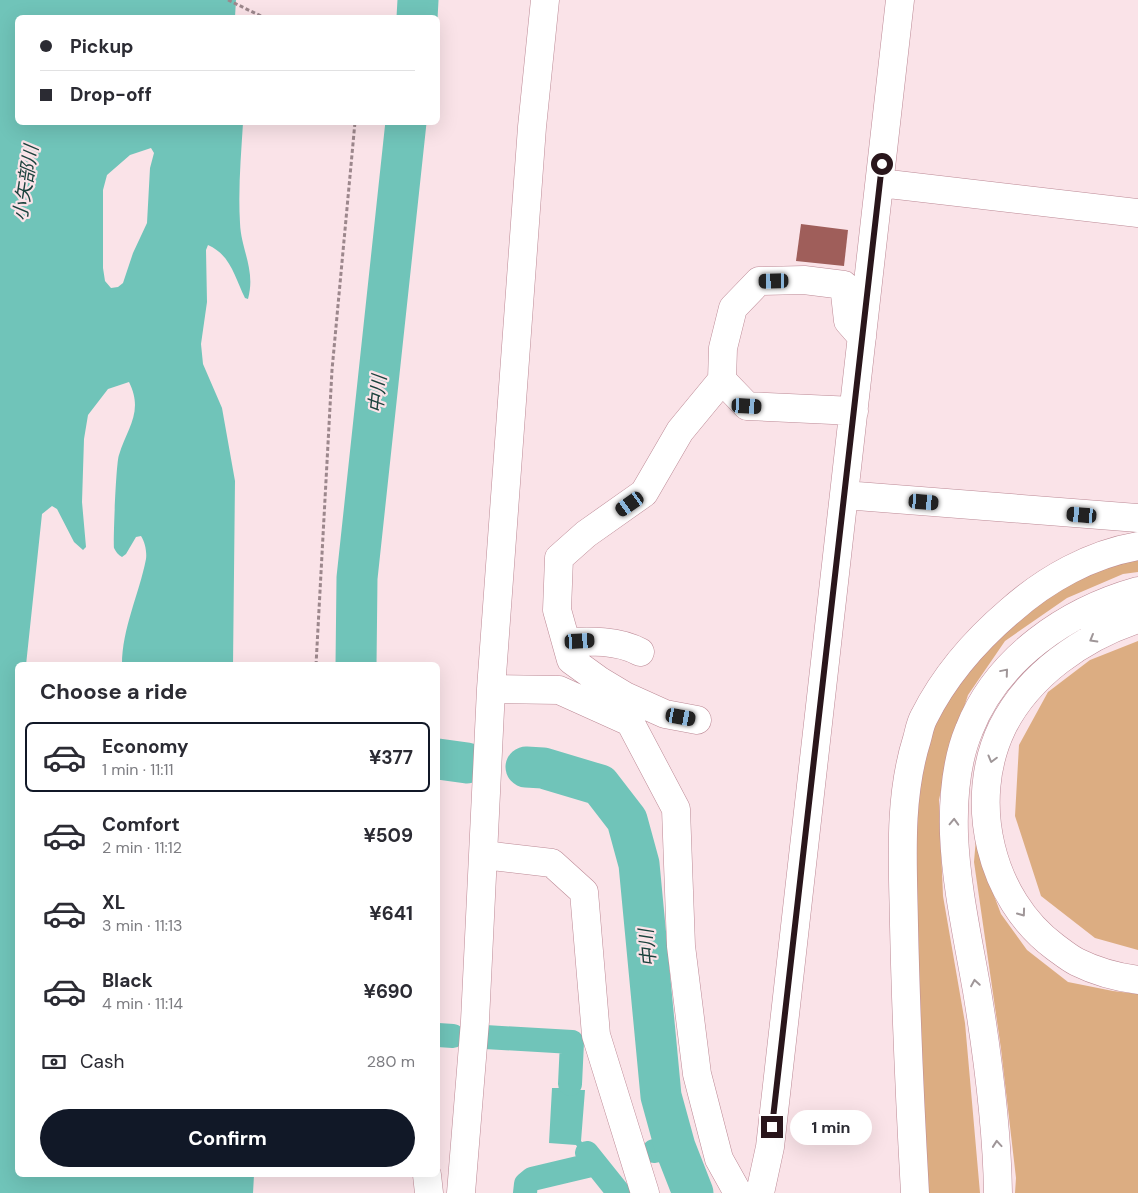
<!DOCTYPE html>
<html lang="en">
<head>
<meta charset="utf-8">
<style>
  body { margin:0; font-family:"DM Sans","Noto Sans JP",sans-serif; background:#f7f7f7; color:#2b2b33; height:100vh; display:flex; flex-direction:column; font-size:19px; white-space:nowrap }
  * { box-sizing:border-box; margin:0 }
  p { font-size:16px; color:#7c7c81 }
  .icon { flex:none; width:28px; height:28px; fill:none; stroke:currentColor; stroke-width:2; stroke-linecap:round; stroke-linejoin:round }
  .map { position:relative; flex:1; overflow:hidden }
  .details { position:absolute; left:15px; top:662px; width:425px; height:515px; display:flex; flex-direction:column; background:#fff; border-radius:8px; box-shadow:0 5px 20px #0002 }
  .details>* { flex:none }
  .top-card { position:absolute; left:15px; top:15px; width:425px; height:110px; border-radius:8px; box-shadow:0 5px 20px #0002; display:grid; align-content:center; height:110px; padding:0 25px; background:#fff }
  .end { position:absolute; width:22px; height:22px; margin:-11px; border:6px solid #29161b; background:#fff; box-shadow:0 0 0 2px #fff }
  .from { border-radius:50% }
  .bubble { position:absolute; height:35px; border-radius:18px; background:#fff; box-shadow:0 5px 20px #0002; font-size:16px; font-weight:700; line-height:35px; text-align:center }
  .car { position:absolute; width:15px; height:30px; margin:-15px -8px; border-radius:6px; box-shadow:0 0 4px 1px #0007; background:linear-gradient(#222 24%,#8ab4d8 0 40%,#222 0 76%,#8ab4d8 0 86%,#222 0) }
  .top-card b { display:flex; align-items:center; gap:18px; height:48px; font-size:19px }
  .top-card b+b { border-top:1px solid #e1e1e2 }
  .top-card i { width:12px; height:12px; background:#2b2b33 }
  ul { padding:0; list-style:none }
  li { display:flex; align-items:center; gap:15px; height:70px; margin:0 10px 8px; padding:0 15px; border:2px solid transparent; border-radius:8px }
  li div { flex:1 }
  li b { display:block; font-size:19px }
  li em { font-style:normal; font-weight:700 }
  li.current { border-color:#111827 }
  li>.icon { width:45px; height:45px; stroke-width:1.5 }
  h2 { padding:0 25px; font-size:22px; line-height:60px }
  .pay { display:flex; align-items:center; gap:12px; height:55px; padding:0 25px; font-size:19px }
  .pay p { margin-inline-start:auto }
  .action { display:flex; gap:10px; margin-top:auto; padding:10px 25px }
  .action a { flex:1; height:58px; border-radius:30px; background:#111827; color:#fff; font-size:20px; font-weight:700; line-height:58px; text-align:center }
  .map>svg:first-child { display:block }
</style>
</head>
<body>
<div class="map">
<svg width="1138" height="1193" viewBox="0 0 1138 1193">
  <rect width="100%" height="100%" fill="#fae3e8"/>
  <path fill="#dcad82" d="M1138 557V572L1123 574 1067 598 1005 641 968 695 948 757 939 800 943 896 965 1023 980 1193H928L911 904 915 791 934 720 980 650 1020 614 1082 575Z
    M1138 641V950L1095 938 1041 896 1015 816 1019 745 1048 692 1090 660Z
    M976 838 987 877 1001 914 1027 950 1068 982 1113 991 1138 994V1193H1015L1016 1178 1001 1049 974 862Z"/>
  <path fill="#70c4b9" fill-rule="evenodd" d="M0 0H236L235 17 18 18V122L243 123C241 156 238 189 240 223 241 250 256 270 248 299L245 298C235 278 231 255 208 245L206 250 207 302 201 344 203 364 222 408 235 481 233 665H122C122 628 139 595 146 559 147 552 145 542 141 536L136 537 126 554 122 557C118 555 116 552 114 548 113 543 116 462 119 455 127 428 144 412 129 382L108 389 88 415 84 439 82 502 86 547 83 550 74 542 57 509 52 506 42 514 26 665H18V1175H254L253 1193H0ZM151 148 154 153 150 168 147 223 133 253 123 283 118 287 111 288 105 281 103 268V190L107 175 130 155Z
    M561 1084H578V1090H585L581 1141 590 1150 583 1155 576 1145 549 1143 552 1088H561Z"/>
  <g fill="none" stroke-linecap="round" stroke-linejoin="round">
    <path stroke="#70c4b9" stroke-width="24" d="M438 1035 453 1036
      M485 1037 572 1042 570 1084
      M654 1151 675 1147
      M587 1153 619 1193
      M525 1193 526 1184 532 1179 591 1165"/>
    <path stroke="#70c4b9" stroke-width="41" d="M417 18 418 0
      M356 665 357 578 406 122
      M438 759 467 763
      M526 767 543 768 600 785 627 820 639 864 661 1096 675 1147 693 1193"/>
  </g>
  <path fill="#9f5e5a" d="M801 224 848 230 844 266 796 261Z"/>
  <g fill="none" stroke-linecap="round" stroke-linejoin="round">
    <defs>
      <path id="minor" d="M880 183 1138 213
        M854 411 747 406 722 380 723 348 733 308 759 281 804 280 844 285 848 321 862 337
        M844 495 1138 518
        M566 642C590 641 618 640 640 652
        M491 689 559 690 630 722 676 809 681 946 697 1074 719 1159 738 1193
        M697 720 665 714 625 696 600 681 571 660 557 610 559 558 586 534 644 493 680 431 722 380
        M484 855 552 863 584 892 596 1035 645 1193
        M427 1175 429 1193
        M461 1193 475 1021 491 689 532 127 545 0
        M760 1193 770 1147 900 0
        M915 1193C910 1104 906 1015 904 925 903 863 898 799 917 739 919 732 920 724 924 717 944 677 976 640 1010 611 1046 579 1091 554 1138 546"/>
      <path id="highway" d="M1138 619C1083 637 1028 675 1002 728 967 801 990 899 1055 947 1062 952 1069 958 1077 962 1097 972 1116 977 1138 980
        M998 1193C997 1125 988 1058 977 991 968 939 956 886 954 834 953 800 956 761 969 730 997 658 1067 611 1138 591"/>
    </defs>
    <use href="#minor" stroke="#bc8995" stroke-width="29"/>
    <use href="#highway" stroke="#bc8995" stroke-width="29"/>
    <path stroke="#9c878c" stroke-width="3" stroke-dasharray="4 2.5" stroke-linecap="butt" d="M228 0 265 18
      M316 665 332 370 355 122"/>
    <use href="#minor" stroke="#fff" stroke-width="28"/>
    <use href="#highway" stroke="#fff" stroke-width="28"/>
  </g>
  <defs><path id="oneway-chevron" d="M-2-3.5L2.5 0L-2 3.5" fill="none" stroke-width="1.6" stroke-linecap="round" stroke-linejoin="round" transform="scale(1.25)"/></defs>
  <g stroke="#9f9698">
    <use href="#oneway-chevron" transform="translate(1093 639) rotate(150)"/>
    <use href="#oneway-chevron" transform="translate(1005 672) rotate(-50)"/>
    <use href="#oneway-chevron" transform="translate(992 759) rotate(105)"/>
    <use href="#oneway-chevron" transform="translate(954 822) rotate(-88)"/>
    <use href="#oneway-chevron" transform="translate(1022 913) rotate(54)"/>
    <use href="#oneway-chevron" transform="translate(975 983) rotate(-99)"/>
    <use href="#oneway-chevron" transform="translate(997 1144) rotate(-95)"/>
  </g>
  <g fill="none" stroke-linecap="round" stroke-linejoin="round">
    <path stroke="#29161b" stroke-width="6" d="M772 1127 882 164"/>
  </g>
  <g text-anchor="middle" stroke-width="4.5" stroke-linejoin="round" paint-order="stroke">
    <g font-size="19" font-style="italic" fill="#1b423d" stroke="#fae3e8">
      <text transform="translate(25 183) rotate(-81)" y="7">小矢部川</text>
      <text transform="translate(377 394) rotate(-84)" y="7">中川</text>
      <text transform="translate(647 948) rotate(-95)" y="7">中川</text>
    </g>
  </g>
</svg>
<i class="end from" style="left:882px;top:164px"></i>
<i class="end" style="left:772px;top:1127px"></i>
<div class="bubble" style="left:790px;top:1110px;width:82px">1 min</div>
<i class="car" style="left:774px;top:281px;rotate:269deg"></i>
<i class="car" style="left:747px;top:406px;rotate:93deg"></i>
<i class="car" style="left:924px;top:502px;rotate:95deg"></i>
<i class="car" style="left:630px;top:504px;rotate:235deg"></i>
<i class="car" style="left:1082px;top:515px;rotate:275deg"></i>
<i class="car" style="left:580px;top:641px;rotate:87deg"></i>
<i class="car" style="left:681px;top:717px;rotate:100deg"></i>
<div class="top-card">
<b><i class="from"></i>Pickup</b>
<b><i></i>Drop-off</b>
</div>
<section class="details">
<h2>Choose a ride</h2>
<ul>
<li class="current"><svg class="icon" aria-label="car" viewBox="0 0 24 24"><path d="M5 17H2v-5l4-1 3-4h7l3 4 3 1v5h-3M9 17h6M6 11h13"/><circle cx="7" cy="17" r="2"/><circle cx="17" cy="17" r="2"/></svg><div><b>Economy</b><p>1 min · 11:11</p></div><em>¥377</em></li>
<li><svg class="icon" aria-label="car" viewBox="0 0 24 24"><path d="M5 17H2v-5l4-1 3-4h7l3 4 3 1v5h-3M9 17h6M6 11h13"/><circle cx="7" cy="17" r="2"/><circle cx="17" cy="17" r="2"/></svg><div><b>Comfort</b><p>2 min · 11:12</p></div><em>¥509</em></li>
<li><svg class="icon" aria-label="car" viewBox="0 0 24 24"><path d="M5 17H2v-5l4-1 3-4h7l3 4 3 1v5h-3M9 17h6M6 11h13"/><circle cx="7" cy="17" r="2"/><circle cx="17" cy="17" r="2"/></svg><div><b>XL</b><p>3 min · 11:13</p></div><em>¥641</em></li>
<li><svg class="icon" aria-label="car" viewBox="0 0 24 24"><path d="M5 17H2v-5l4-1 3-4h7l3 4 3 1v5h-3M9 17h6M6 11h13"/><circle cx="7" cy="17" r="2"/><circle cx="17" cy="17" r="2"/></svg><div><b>Black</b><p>4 min · 11:14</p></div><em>¥690</em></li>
</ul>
<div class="pay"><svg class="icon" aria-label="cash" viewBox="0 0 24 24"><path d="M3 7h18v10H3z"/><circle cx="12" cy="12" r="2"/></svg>Cash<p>280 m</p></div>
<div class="action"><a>Confirm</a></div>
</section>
</div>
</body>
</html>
